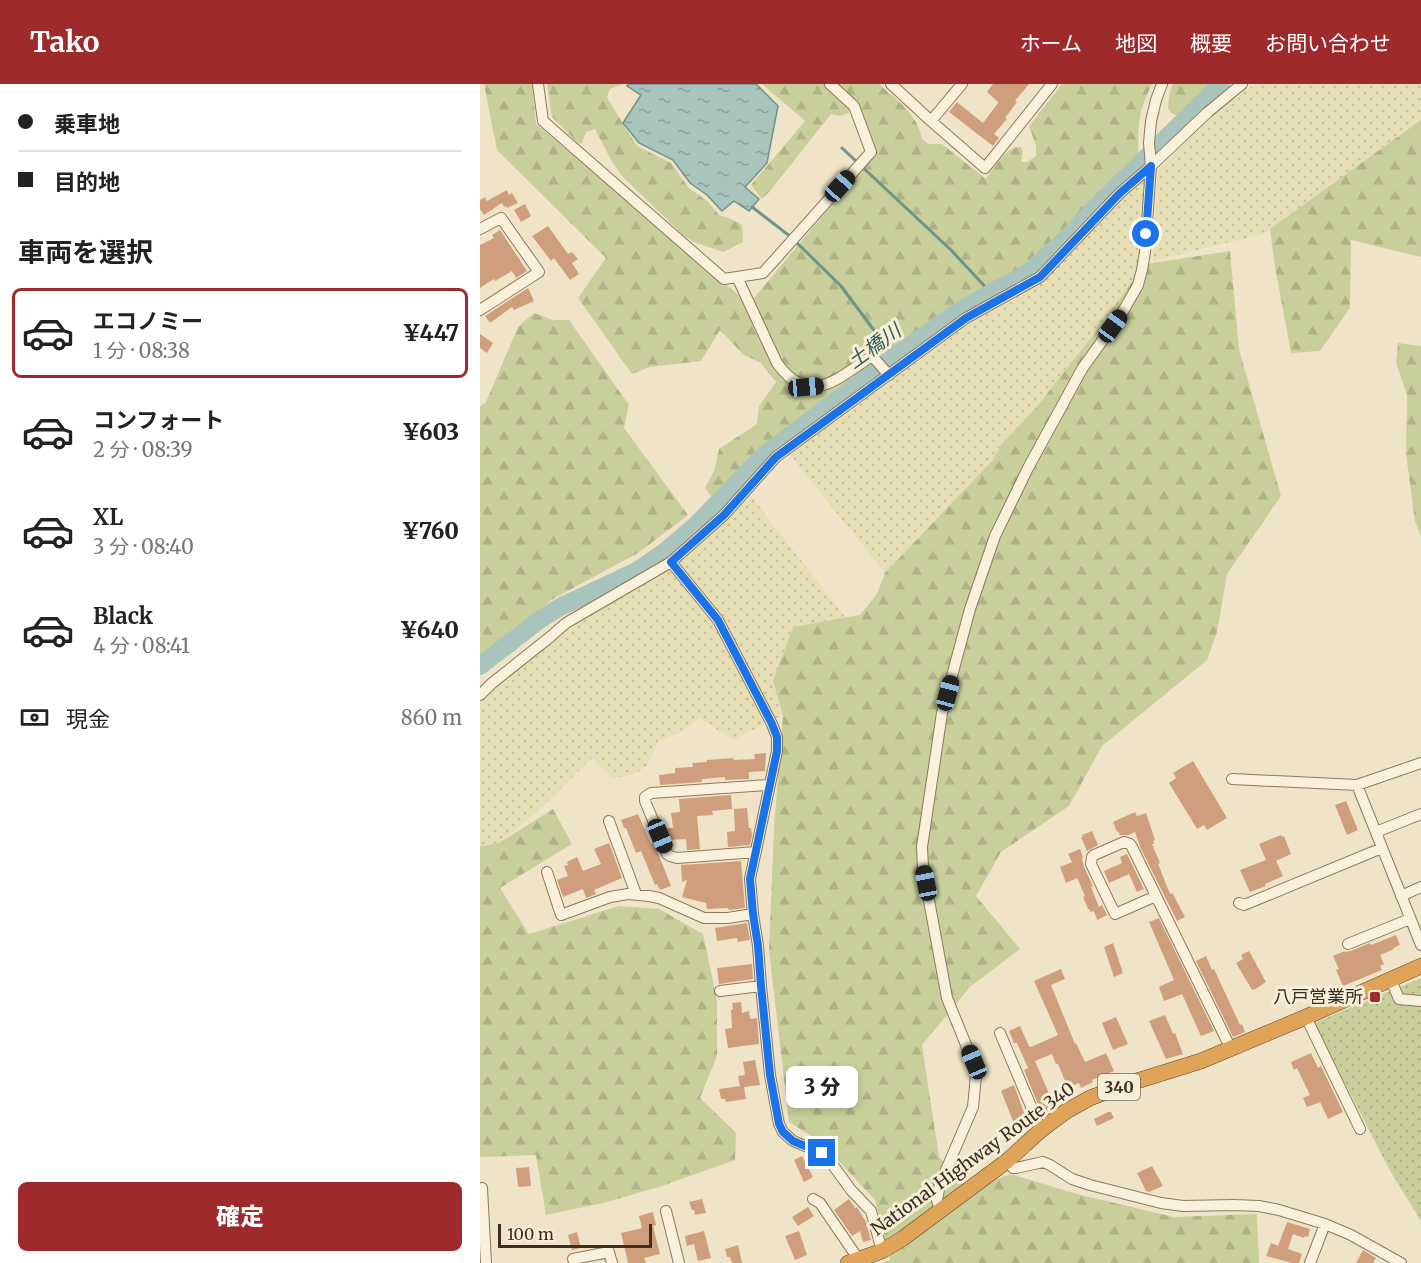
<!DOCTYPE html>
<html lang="ja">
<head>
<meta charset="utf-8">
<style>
  body { margin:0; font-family:Merriweather,"Noto Sans JP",serif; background:#f2f2f2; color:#222; height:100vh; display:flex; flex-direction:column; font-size:22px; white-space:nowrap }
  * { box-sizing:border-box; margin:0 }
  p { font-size:20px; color:#767676 }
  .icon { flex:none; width:33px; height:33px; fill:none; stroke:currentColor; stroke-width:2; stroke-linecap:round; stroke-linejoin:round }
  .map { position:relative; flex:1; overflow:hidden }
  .panel { display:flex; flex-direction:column; background:#fff; width:480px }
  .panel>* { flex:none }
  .banner { display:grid; align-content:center; height:132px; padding:0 18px; background:#fff }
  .scale { position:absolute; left:18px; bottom:15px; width:154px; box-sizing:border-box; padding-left:6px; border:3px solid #3d2e20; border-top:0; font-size:16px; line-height:21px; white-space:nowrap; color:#3d2e20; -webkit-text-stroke:4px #f7eed8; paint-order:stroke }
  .end { position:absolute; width:27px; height:27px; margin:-14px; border:8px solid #1a73e8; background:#fff; box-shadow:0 0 0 3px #fff }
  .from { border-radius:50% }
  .bubble { position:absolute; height:42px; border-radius:9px; background:#fff; box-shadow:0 3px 9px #0003; font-size:20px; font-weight:800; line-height:42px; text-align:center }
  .car { position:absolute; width:18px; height:36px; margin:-18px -9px; border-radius:8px; box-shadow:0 0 4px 2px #0007; background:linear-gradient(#222 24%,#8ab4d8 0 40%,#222 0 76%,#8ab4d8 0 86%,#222 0) }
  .banner b { display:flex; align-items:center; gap:21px; height:57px; font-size:22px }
  .banner b+b { border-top:2px solid #e0e0e0 }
  .banner i { width:15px; height:15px; background:#222 }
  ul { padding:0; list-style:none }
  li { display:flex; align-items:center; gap:18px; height:90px; margin:0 12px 9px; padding:0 6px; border:3px solid transparent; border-radius:9px }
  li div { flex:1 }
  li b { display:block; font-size:22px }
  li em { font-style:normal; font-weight:800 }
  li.on { border-color:#9e2a2b }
  li>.icon { width:54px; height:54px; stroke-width:1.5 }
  h2 { padding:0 18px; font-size:27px; line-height:72px }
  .pay { display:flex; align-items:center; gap:15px; height:66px; padding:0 18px; font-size:22px }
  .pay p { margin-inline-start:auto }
  .cta { display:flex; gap:12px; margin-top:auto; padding:12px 18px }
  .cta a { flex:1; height:69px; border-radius:9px; background:#9e2a2b; color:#fff; font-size:24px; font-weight:800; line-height:69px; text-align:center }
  header { display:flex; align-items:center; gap:36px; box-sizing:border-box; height:84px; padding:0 30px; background:#9e2a2b; color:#fff }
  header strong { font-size:28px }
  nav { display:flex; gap:33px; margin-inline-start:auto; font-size:21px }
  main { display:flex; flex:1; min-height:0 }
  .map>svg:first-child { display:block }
</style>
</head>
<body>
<header>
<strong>Tako</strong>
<nav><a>ホーム</a><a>地図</a><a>概要</a><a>お問い合わせ</a></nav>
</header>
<main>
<section class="panel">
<div class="banner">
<b><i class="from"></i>乗車地</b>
<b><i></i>目的地</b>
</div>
<h2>車両を選択</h2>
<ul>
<li class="on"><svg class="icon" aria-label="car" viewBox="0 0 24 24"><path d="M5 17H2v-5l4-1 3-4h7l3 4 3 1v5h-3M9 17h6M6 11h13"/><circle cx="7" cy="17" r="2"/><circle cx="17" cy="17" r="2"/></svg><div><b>エコノミー</b><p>1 分 · 08:38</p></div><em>¥447</em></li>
<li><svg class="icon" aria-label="car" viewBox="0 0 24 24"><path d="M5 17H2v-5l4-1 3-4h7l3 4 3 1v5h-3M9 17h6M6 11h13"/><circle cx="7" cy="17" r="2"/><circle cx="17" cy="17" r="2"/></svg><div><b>コンフォート</b><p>2 分 · 08:39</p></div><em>¥603</em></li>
<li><svg class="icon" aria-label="car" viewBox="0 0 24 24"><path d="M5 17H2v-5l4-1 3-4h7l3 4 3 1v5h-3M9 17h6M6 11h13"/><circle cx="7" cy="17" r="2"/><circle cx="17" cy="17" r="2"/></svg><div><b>XL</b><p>3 分 · 08:40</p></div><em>¥760</em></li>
<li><svg class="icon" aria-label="car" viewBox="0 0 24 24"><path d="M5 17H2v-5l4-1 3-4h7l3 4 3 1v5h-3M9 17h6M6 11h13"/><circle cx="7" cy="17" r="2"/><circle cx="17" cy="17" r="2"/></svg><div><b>Black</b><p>4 分 · 08:41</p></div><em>¥640</em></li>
</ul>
<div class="pay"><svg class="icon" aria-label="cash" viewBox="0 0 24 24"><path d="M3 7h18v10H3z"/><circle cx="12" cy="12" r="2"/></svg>現金<p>860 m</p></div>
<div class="cta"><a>確定</a></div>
</section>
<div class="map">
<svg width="941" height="1179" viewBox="0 0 941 1179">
  <defs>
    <pattern id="farmland-dots" width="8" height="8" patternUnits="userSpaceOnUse" patternTransform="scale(1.5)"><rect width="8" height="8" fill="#e6deb5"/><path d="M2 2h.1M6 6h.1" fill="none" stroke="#c6bf9b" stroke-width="1.8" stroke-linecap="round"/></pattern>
    <pattern id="grass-dots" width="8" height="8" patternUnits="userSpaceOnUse" patternTransform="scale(1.5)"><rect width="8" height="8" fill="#c9cf9b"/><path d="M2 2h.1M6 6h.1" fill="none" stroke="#aeb285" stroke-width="1.8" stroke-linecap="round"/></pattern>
    <pattern id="forest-firs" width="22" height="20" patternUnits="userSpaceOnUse" patternTransform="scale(1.5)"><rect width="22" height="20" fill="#c9cf9b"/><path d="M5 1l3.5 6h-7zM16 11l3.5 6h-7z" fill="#aeb285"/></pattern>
    <pattern id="water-ripples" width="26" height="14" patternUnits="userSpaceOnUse" patternTransform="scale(1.5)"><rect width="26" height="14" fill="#a9c4bc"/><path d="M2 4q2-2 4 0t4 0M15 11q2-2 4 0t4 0" fill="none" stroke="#8ba098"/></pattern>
  </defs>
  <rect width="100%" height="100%" fill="#f0e4c8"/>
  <path fill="url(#farmland-dots)" d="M776 0H941V36L783 150 673 177 678 86 734 30 769 4Z
    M665 94 660 181 652 198 618 245 555 325 520 362 513 376 405 489 309 370 488 240 561 196 642 110Z
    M270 411 366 534 313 543 293 597 303 631 253 656 220 634 202 648 179 656 167 682 152 691 132 694 112 674 59 726 19 759 0 763V609L34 577 186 483Z"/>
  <path fill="url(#grass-dots)" d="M941 894V1137L909 1085 834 939Z"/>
  <path fill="url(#forest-firs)" d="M4 0H52L56 40 269 220 395 69 356 0H399C418 17 437 29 442 55L448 60H462L506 95C514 84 526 62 541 63L543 68 541 78H547L556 72V62L549 42 582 0H672C658 27 657 44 659 74L578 156 546 185 513 202 417 264 236 418 225 404 234 387 239 365 277 340 279 322 296 298 281 279 264 271 240 246 221 277 170 283 152 290 98 214 126 174 17 66Z
    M67 0H144L130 5 127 13 137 30 157 62 191 79 209 104 227 117 239 131 249 134 262 141 263 158 243 168 214 158 203 151 142 92 131 76 115 45 106 48 102 59 99 60 72 33Z
    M282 0H345L370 24 369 29 359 32 351 30 290 107 282 115 271 101 325 37Z
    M693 0H737L700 33 691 29 688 24 690 7Z
    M941 36V173L871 156 870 224 840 267 811 269 795 183 790 145Z
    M750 167 759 265 801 412 747 490 737 548 727 576 622 662 589 722 521 768 496 812 540 865 490 903 442 961 459 1073 490 1106 530 1090 601 1111 694 1133 777 1130 779 1179H403L410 1176 395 1116 341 1058 309 1038 289 866 294 744 303 631 293 597 313 543 380 531 397 510 405 489 513 376 520 362 555 325 618 245 652 198 660 181Z
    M54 229 73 236H89L149 321 144 344 208 431 158 469 71 516 0 587V322L6 318 38 243Z
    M918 259 941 262V453L935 437 926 370 927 311 916 279Z
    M73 725 92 760 20 804 49 850 139 822 179 825 223 850 237 916V972L220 1014 256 1049 255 1076 179 1103 123 1119 66 1131 56 1071 1 1073 0 1071V763L19 759Z"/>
  <path fill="url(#water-ripples)" stroke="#6f938a" stroke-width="1.5" d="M148 0H276L298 22 287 79 265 103 279 115 269 127 254 117 242 127 227 111 210 99 193 76 159 59 143 39 161 11 147 2Z"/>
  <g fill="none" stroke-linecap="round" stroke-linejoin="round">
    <path stroke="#6f938a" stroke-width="3" d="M362 64 471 166 511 209
      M272 123 311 153
      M316 158 361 202 414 273"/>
    <path stroke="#a9c4bc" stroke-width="18" d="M0 582 58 537 80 523 157 487 183 469 216 441 284 371 414 273 476 229 519 204 530 199 549 188 589 152 601 138 741 0"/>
  </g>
  <path fill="#cf9f7d" d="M513 0H549L535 17 537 18 525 34 527 35 514 50 519 54 513 62 469 28 477 18 503 39 518 19V18L507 8Z
    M27 106 29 111 32 109 38 119 27 124 26 122 24 123 22 119 4 131 0 125V116L5 113 7 117Z
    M45 120 51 132 41 138 34 126Z
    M68 142 88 170 92 168 98 175 92 179 99 190 90 196 74 174 71 177 52 152Z
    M20 146 47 187 36 194 32 187 15 197 14 195 0 204V161L14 154 12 151Z
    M48 204 54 217 34 226 32 223 10 239 5 232Z
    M0 250 13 259 7 269 0 264Z
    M286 669 285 687 269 688V695L245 696V693L222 695V698L180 701 179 691 195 689V684L213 683 212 679 227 678V676L253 674 254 676 275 675 274 670Z
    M713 677 747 734 727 746 724 741 717 745 689 699 696 694 693 689Z
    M251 711 252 725 232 727 233 731 217 732 220 765 207 766 206 755 189 756 186 744H193L191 729 200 728 199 715Z
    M866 717 878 746 867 751 855 721Z
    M267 724 269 744H271L272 751 270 761 248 763 247 748 255 747 254 725Z
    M655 728 657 732 666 729 675 756 673 757 674 760H672L680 779 678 780 690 810 692 809 694 812 705 833 697 837 661 765 655 748 648 751H640L638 747 637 748 633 738Z
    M158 730 171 760 174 759 191 802 180 806 177 800 175 801 161 767 156 769 146 744H144L141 736Z
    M612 747 618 761 607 767 601 753H603L602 751Z
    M801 751 802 753 804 752 811 770 796 777 803 792 785 800 786 802 770 808 760 786 786 776 779 760Z
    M129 759 142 794 114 806 116 810 106 814 103 805 83 813 77 796 88 792 84 782 88 781 87 778 97 773 103 787 121 780 114 765Z
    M600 765 603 773 602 774 604 783 613 802 611 803 619 823 622 821 627 831 617 836 614 827 611 828 609 825H608L603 813 605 812 597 794 586 799 580 783 592 778 588 770Z
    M647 770 664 805 657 808 649 790 629 799 624 787 642 779 640 773Z
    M261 777 265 824 249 826 248 824 227 825 226 819 202 813 207 796 202 798 201 781Z
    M679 834 734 947 721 952 702 910 684 917 679 903 694 896 669 838Z
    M267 839 270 856 258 858 257 854 237 857 235 844Z
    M916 851 920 861 913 864 914 865 900 871 904 880 900 882 902 886 863 902 856 886 859 885 853 872 865 867V868L871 867 890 859 891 861Z
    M633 859 643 889 634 893 624 863Z
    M769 867 786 898 774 906V905L772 906 756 879 763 875 761 871Z
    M726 872 732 886 734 885 760 941 762 940 765 948 753 953 716 877Z
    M272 880 273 895 239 900 237 884Z
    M581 885 585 895 571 901 595 960 596 959 605 978 626 969 634 987 612 996 613 998 601 1004 599 999 588 1004 578 980H576L572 970 555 977 574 1021 568 1023 570 1027 562 1030 544 986 548 984 537 959H534L529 947 540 942 549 962 551 963 578 951 554 897Z
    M261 918 262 929 269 927 270 935 277 934 279 960 248 964 245 945 252 944 251 926 253 925 252 919Z
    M685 931 693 950 695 949 703 970 686 975 669 937Z
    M636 933 648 960 633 966 622 939Z
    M831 969 838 984 841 982 863 1028 848 1035 840 1018 827 1023 823 1014 830 1011 817 984 814 986 811 978Z
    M275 976 280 1001 264 1003 266 1015 246 1018 245 1015H241L239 1005 260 1002 258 992 265 991 263 978Z
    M534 1001 547 1037 535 1042 521 1007Z
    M628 1028H631L634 1034 617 1042 614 1035Z
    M322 1072 333 1093 324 1098 314 1076Z
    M672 1082 683 1102 669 1108 666 1107 657 1089Z
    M49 1083 51 1102 38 1103 36 1084Z
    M222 1115 226 1129 215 1131 214 1126H212L209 1118Z
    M369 1115 375 1124 377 1123 386 1138 391 1156 383 1158 380 1147 372 1152 354 1126Z
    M328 1123 334 1132 318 1142 312 1133Z
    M173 1128 176 1141 173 1142 180 1170 164 1174 166 1179H148L141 1149 162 1144 159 1132Z
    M807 1138 830 1145 828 1153 825 1152 824 1154 813 1150 808 1165 822 1170 819 1179H812L786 1172 791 1159 798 1162Z
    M224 1147 231 1174 218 1177 214 1160 207 1162 205 1152Z
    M319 1147 327 1171 315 1176 305 1152Z
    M97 1148 101 1164 92 1166 88 1151Z
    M258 1161 262 1179H252L250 1173H247L245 1165Z
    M883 1166 896 1174 893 1179H876Z"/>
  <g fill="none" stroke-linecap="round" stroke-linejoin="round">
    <defs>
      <path id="minor" d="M58 0 63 37 244 195 283 189 391 68 374 22 350 0
        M411 0 451 37 505 84 572 0
        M451 37 482 0
        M0 145 21 134 59 188 0 226
        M257 193 297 279C329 324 357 295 392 272L409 291
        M191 478 238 536 292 640 297 653V667L270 795 273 830 278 862 281 902 290 991 299 1040 303 1048 313 1057 342 1069 347 1073 371 1106 391 1127 402 1167
        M0 611 11 600 70 553 86 539 191 478 244 431 296 373 486 234 560 193 639 110 671 82 728 28 762 0
        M752 695 877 701 941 679
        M877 701 941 861
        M129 737 156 810
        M896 748 941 730
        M276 768 197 774 190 772 187 770 165 717V713L171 709 289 701
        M67 788 81 831 130 813 148 810 169 812 179 814 224 834H248L273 830
        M676 812 635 830 611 780 612 773 614 771 644 758 650 760 652 763 751 965
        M921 812 941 803
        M759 819 764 821 902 764
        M868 860 930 835
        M911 896 919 915 941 917
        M240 907 281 902
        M826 933 880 1045
        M520 949 561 1046
        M527 1077 533 1084H536L563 1078 570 1081 592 1095 610 1101 681 1119 703 1122 754 1121 779 1122 799 1126 845 1140 871 1151 921 1179
        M2 1104 6 1179
        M333 1115 340 1119 379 1176
        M186 1127 199 1179
        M460 1127 457 1116 460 1100 493 1023 496 991 493 978 467 914 443 784 442 763 462 629 490 525 515 452 548 384 602 285 642 229 658 201 662 186 665 168 671 82 669 59 671 37 676 16 682 0
        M93 1175 129 1168 132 1179
        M830 1179 845 1140"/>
      <path id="highway" d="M368 1179 402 1167 422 1155 527 1077 561 1046 585 1028 610 1014 644 1001 721 977 826 933 941 882"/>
    </defs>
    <use href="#minor" stroke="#8d765c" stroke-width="12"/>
    <use href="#highway" stroke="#5b4430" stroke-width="16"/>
    <use href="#minor" stroke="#faf1dc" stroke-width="10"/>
    <use href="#highway" stroke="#e0a458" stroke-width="15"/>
  </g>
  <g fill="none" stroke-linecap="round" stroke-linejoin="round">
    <path stroke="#1a73e8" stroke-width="8" d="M342 1069 313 1057 303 1048 299 1040 290 991 281 902 278 862 273 830 270 795 297 667V653L292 640 238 536 191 478 244 431 296 373 486 234 560 193 639 110 671 82 666 150"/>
  </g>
  <rect fill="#9e2a2b" stroke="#f7eed8" stroke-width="2" x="889" y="907" width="12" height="12" rx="3"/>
  <g text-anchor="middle" stroke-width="6" stroke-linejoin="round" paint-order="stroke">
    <rect fill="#f7eed8" stroke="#756857" stroke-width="1.5" x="618" y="990" width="42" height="26" rx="4.5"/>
    <g font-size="16" font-weight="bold" fill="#3d2e20">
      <text x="639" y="1009">340</text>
    </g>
    <g font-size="18" fill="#3d2e20" stroke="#f7eed8" text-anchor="end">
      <text x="883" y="919">八戸営業所</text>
    </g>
    <g font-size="18" fill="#3d2e20" stroke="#f7eed8">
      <text transform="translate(493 1075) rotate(-36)" y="6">National Highway Route 340</text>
    </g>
    <g font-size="20" font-style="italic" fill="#2f5d5a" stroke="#f7eed8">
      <text transform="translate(394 262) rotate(-36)" y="7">土橋川</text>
    </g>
  </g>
</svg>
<div class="scale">100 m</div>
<i class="end from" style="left:666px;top:150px"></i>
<i class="end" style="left:342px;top:1069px"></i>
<div class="bubble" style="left:306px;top:982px;width:72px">3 分</div>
<i class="car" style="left:360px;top:102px;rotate:42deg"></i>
<i class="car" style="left:633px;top:242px;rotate:36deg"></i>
<i class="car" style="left:326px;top:303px;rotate:85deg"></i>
<i class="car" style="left:468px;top:609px;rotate:15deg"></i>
<i class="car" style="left:180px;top:752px;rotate:157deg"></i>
<i class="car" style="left:446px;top:799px;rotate:349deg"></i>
<i class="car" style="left:494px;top:978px;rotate:337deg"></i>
</div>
</main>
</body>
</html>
